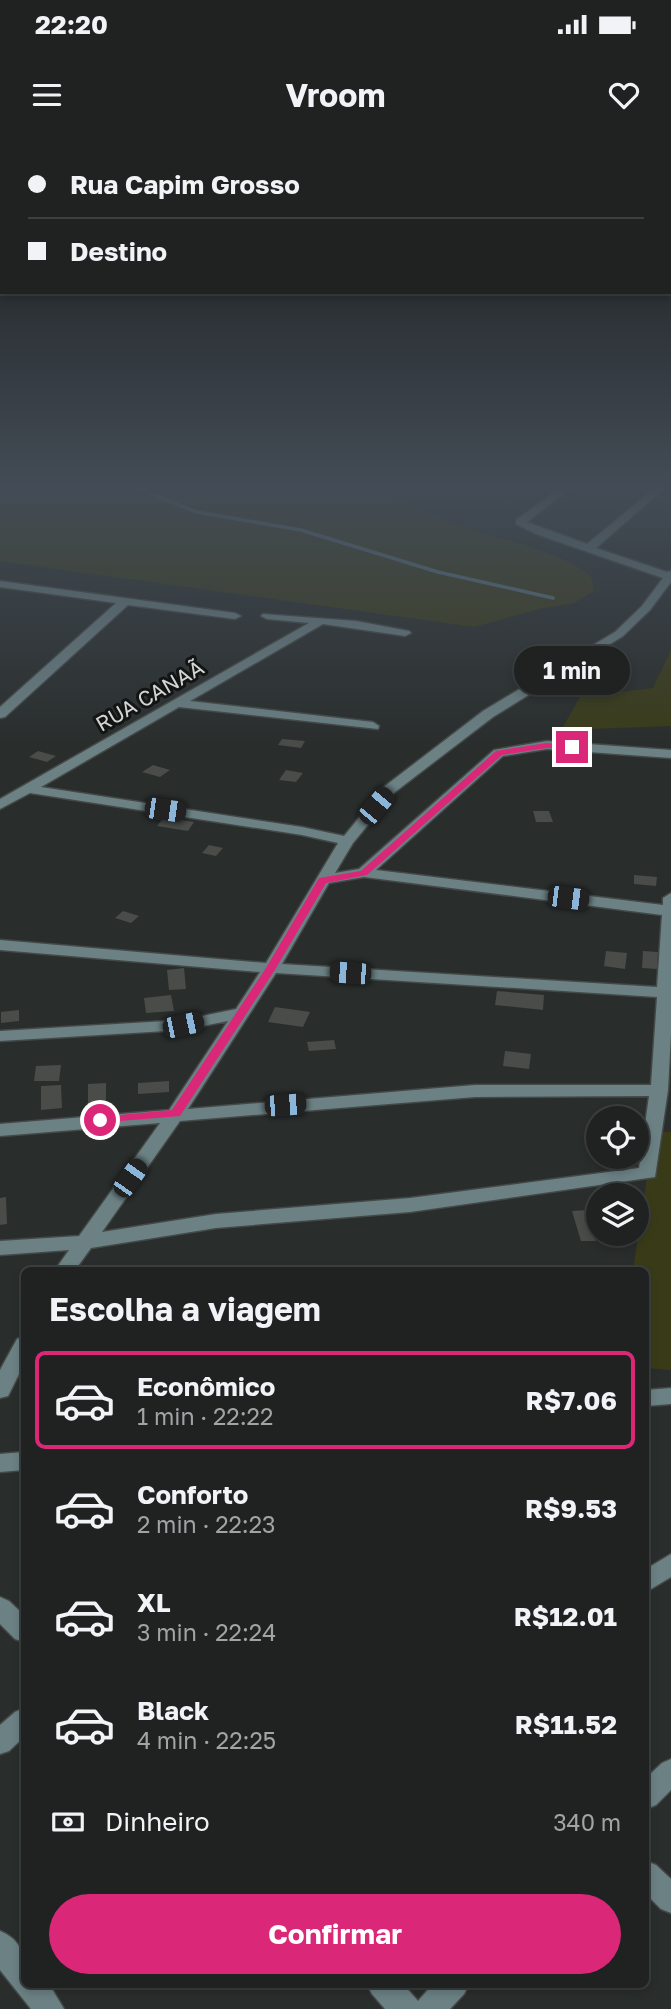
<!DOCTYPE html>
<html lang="pt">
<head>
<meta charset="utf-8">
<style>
  body { margin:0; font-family:"Golos Text",sans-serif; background:#272a2a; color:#f1f3f6; height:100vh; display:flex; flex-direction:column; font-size:26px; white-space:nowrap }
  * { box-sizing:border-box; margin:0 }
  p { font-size:23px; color:#a1a4a5 }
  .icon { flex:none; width:38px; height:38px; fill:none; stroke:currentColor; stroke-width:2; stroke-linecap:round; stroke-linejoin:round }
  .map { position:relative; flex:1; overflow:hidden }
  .side { position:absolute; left:21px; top:1127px; width:628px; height:721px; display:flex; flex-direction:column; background:#1f2221; border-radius:10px; box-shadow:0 4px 10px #0003,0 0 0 2px #3c3f3f }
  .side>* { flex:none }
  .top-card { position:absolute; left:0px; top:0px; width:672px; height:154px; box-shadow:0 4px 10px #0003,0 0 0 2px #3c3f3f; display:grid; align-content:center; height:154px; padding:0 28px; background:#1f2221 }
  .tools { position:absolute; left:586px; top:966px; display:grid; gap:14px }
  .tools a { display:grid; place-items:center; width:63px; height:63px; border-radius:50%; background:#1f2221; box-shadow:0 4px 10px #0003,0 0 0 2px #3c3f3f; font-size:35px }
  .end { position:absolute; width:32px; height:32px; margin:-16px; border:9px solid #db2777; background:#fff; box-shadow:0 0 0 4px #fff }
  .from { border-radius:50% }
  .bubble { position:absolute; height:49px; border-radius:24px; background:#1f2221; box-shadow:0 4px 10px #0003,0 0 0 2px #3c3f3f; font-size:23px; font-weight:700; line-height:49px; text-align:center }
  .car { position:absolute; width:21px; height:42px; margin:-21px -10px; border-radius:9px; box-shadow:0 0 5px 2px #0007; background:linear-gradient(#222 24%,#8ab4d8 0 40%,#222 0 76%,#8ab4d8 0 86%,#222 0) }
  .top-card b { display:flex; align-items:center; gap:24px; height:66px; font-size:26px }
  .top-card b+b { border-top:2px solid #3c3f3f }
  .top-card i { width:18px; height:18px; background:#f1f3f6 }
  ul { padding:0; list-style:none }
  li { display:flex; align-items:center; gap:21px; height:98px; margin:0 14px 10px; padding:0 14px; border:4px solid transparent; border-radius:10px }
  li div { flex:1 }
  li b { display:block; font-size:26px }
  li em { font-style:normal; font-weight:700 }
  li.on { border-color:#db2777 }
  li>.icon { width:63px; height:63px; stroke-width:1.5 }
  h2 { padding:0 28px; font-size:32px; line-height:84px }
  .pay { display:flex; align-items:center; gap:18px; height:77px; padding:0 28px; font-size:26px }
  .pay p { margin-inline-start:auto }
  .primary-button { display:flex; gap:14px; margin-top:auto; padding:14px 28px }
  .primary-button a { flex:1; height:80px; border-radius:42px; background:#db2777; color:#fff; font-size:28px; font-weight:700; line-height:80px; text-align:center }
  .status { display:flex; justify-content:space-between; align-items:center; height:49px; padding:0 35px; background:#1f2221; direction:ltr }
  .status svg { height:19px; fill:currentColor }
  header { display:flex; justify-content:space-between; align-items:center; height:91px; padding:0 28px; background:#1f2221; font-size:32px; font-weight:700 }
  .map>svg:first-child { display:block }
</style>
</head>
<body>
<div class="status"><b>22:20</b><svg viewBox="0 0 49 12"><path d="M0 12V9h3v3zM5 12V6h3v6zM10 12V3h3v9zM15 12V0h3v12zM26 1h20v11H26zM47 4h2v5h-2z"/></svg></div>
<header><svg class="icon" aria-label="menu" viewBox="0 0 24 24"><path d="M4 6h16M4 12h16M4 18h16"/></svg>Vroom<svg class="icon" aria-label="heart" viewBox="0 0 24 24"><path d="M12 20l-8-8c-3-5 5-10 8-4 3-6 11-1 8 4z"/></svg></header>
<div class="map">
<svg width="671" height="1869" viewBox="0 0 671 1869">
  <rect width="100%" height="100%" fill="#292d2c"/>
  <path fill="#393b18" d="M0 348H359C396 358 429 375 465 387 505 401 560 410 591 436L594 451 574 463 539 469 474 487 0 421Z
    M671 510V586L561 590 580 557 653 548Z
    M654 991 671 992V1230L646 1228V1130H633Z"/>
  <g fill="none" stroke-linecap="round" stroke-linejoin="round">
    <path stroke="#5b7686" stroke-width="3.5" d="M136 348 197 372 301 390 438 432 553 458"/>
  </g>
  <path fill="#494c49" d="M282 599 305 601 301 608 278 605Z
    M38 611 56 616 47 622 29 617Z
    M153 625 170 630 160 637 142 632Z
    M286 630 303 633 296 642 279 640Z
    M533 671H549L553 682H536Z
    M164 677 194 682 188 691 157 686Z
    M209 705 223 708 216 716 202 713Z
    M634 735 657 737 656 746 634 744Z
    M123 771 139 776 131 783 115 778Z
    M606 811 627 813 625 829 604 826Z
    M643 811 658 812 657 829 642 828Z
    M184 828 186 849 169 850 167 830Z
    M497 851 544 855 543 870 495 865Z
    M171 855 174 871 146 873 144 858Z
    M275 867 310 872 303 887 268 882Z
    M19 870V881L1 883V872Z
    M334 900 336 909 309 911 307 902Z
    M505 911 531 914 529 929 503 926Z
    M61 925 59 941H34L36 926Z
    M169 941V952L138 954V943Z
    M106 943V971L88 972V944Z
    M61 945 62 968 41 970V946Z
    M6 1057 7 1084 0 1085V1058Z
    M588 1070 596 1101H581L572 1071Z"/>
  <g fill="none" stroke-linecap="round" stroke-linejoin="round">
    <defs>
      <path id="minor" d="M560 348H571L527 382 587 404 655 348H665L596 408 667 432 671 431V442L650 470 623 496 493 577 395 652 353 703 335 733 359 729 494 610 547 601 671 610V618L547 609 503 616 376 730 663 765V758L671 753V894L668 950 655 1037 410 1072 216 1088 91 1108 75 1130H55L69 1110 0 1115V1101L79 1096 160 983 0 996V984L169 970 228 881 183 890 0 901V891L183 880 236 869 260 832 0 810V800L266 823 338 703 302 695 30 653 0 669V659L309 483 267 479 261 476 263 474 356 481 409 491 411 493 405 496 323 484 190 561 373 582 379 586 378 589 179 567 41 647 302 687 344 696 385 646 483 571 615 492 642 466 663 438 536 394 516 384V380ZM364 737 662 775 657 847 282 824 329 743ZM276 833 657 857 651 945H475L188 969ZM649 956 639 1028 410 1058 216 1074 102 1092 180 981 475 957Z
        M0 441 235 473 241 476 235 479 128 465 5 577 0 578V567L116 463 0 447Z
        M24 1197V1224L8 1256 0 1258V1230L17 1199Z
        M671 1248V1264L646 1266V1250Z
        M24 1312V1330L0 1332V1314Z
        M671 1414V1437L646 1452V1429Z
        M0 1457 9 1461 24 1475V1502L15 1499 0 1484Z
        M24 1568V1597L9 1611 0 1614V1585L15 1572Z
        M671 1619V1650L656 1665 646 1669V1638L662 1623Z
        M646 1721 656 1725 671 1739V1773L661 1769 646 1754Z
        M0 1791C26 1802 24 1820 24 1844H49L64 1869H31L0 1830Z
        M367 1844H403L418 1861 433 1844H469L464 1854 450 1869H385L372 1854Z"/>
    </defs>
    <use href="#minor" stroke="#444847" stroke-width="3"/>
    <use href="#minor" fill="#6b8184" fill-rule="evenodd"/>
  </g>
  <linearGradient id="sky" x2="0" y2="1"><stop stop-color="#171918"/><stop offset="0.57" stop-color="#434c56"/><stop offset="1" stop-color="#434c56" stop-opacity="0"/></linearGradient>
  <rect width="671" height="609" fill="url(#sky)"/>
  <path fill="#db2777" d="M547 603 576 607 572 609 547 608 502 615 367 735 326 743 276 828 180 976 96 983 95 980 100 977 172 970 266 828 319 738 361 731 496 611Z"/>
  <g text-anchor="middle" stroke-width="6" stroke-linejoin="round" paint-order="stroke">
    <g font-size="21" fill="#d3d5d4" stroke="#131515">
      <text transform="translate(150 556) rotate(-30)" y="7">RUA CANAÃ</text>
    </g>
  </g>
</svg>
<div class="tools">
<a><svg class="icon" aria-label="locate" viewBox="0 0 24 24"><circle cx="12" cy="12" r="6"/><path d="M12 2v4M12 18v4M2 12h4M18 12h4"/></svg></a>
<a><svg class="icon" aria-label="layers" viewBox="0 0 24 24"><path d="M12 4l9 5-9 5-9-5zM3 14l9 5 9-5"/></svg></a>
</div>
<i class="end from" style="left:100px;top:980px"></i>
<i class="end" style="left:572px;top:607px"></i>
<div class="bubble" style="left:514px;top:506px;width:116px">1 min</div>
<i class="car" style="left:376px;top:666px;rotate:40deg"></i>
<i class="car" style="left:165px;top:670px;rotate:98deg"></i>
<i class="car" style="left:568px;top:758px;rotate:97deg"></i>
<i class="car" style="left:350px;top:833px;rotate:274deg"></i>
<i class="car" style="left:183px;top:885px;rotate:78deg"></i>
<i class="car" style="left:285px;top:965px;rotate:86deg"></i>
<i class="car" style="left:130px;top:1038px;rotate:35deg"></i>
<div class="top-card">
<b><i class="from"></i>Rua Capim Grosso</b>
<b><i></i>Destino</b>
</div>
<section class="side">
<h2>Escolha a viagem</h2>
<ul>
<li class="on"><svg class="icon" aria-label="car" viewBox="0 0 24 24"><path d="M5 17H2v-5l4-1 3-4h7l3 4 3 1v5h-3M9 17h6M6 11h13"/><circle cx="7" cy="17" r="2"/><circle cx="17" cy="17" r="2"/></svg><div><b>Econômico</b><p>1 min · 22:22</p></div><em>R$7.06</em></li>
<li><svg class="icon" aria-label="car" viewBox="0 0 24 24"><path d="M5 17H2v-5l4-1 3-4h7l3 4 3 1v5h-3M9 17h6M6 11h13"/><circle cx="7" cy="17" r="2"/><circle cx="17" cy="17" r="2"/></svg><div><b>Conforto</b><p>2 min · 22:23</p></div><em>R$9.53</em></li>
<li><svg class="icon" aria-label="car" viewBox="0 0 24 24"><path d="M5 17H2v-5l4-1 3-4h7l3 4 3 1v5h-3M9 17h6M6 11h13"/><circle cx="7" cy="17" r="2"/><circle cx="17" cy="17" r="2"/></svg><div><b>XL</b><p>3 min · 22:24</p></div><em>R$12.01</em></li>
<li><svg class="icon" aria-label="car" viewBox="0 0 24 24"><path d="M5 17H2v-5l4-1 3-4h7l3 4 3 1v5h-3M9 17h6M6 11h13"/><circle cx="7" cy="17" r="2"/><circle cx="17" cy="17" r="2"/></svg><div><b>Black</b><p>4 min · 22:25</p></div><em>R$11.52</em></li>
</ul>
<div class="pay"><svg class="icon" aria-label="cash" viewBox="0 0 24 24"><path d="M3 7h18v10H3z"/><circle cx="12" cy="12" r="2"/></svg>Dinheiro<p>340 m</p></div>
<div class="primary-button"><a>Confirmar</a></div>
</section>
</div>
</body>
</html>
